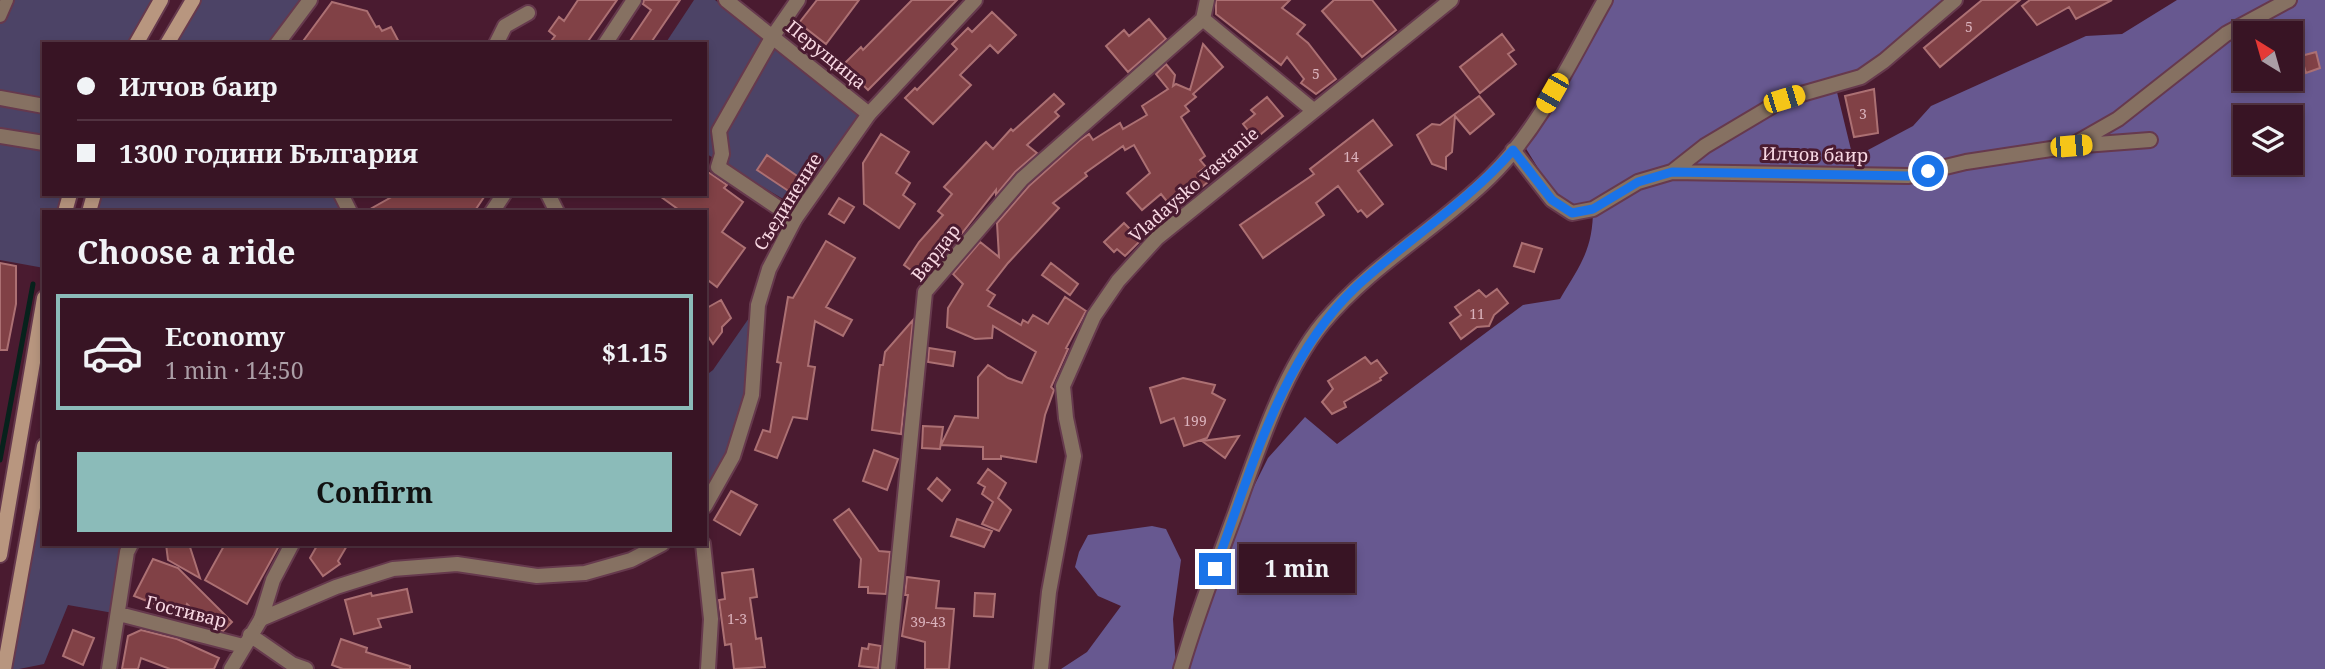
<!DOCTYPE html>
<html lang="en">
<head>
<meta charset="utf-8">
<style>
  body { margin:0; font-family:"Noto Serif",serif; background:#3f1d2c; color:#f1f3f6; height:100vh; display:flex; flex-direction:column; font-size:26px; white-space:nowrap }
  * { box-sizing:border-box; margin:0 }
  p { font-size:23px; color:#ab9ea6 }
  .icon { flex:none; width:38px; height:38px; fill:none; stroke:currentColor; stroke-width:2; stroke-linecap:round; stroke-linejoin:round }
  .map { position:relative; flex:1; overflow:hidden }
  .drawer { position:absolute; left:42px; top:210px; width:665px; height:336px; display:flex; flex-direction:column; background:#381424; border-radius:0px; box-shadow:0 4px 10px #0003,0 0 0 2px #523341 }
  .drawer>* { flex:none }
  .top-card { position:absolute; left:42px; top:42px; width:665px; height:154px; border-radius:0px; box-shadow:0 4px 10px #0003,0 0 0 2px #523341; display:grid; align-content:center; height:154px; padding:0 35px; background:#381424 }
  .needle { width:46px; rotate:323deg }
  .controls { position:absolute; left:2233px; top:21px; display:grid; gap:14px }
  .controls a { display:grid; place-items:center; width:70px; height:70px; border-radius:0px; background:#381424; box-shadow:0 4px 10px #0003,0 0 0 2px #523341; font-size:35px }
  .end { position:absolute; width:32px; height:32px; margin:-16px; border:9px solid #1a73e8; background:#fff; box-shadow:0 0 0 4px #fff }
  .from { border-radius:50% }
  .bubble { position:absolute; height:49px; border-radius:0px; background:#381424; box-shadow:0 4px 10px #0003,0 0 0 2px #523341; font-size:23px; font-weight:700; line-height:49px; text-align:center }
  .car { position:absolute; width:21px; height:42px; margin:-21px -10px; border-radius:9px; box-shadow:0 0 5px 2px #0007; background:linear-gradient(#f5c518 24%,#345 0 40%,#f5c518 0 76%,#345 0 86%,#f5c518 0) }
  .top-card b { display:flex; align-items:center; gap:24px; height:66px; font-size:26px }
  .top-card b+b { border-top:2px solid #523341 }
  .top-card i { width:18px; height:18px; background:#f1f3f6 }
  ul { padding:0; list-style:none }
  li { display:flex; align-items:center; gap:21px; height:116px; margin:0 14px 10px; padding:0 21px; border:4px solid transparent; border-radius:0px }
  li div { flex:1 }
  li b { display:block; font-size:26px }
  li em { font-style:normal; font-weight:700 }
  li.on { border-color:#8bbbb9 }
  li>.icon { width:63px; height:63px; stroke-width:1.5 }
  h2 { padding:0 35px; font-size:32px; line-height:84px }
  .cta { display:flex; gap:14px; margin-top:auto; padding:14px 35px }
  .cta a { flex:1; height:80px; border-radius:0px; background:#8bbbb9; color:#111; font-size:28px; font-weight:700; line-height:80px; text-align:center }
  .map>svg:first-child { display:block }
</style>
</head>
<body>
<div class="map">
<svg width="2325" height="669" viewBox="0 0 2325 669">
  <rect width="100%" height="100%" fill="#4a1b30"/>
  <path fill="#4c4366" d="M7 0H161L136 44H44V194H70L65 212H44V268L0 260V16Z
    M193 0H310L277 44H167Z
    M694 0H715L861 116 800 209 705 153V44H665Z
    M94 194H341L350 212H89Z
    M758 305 752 395 705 506V376L713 370Z
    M44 446V544H124L119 614 68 605 44 664 19 669H4Z"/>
  <path fill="#675890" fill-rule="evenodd" d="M1605 0H1955L1884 61 1835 84 1853 158 1913 126 1931 106 2086 36 2122 34 2177 0H2325V669H1181L1190 638 1252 490 1268 458 1305 417 1337 444 1523 305 1560 299C1582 262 1594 248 1593 203L1570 207 1554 194 1525 147ZM2245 33H2291V79H2245ZM2245 117H2291V163H2245Z
    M1152 526 1166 529 1181 560 1173 619 1176 669H1061L1087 652 1121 606 1098 596 1075 567 1079 552 1088 535Z"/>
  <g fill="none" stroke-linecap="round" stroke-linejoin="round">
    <path stroke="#07221c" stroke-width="5" d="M0 460 33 284"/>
  </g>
  <path fill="#814146" stroke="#ac7073" stroke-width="2" d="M578 0H617L586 44H549L555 36 549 31 559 17 564 21Z
    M644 0H680L650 44H628L651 10 643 4Z
    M817 0H859L826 44 799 23Z
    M912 0H957L868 90 843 65 861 47 863 50Z
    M1216 0H1290L1282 8 1305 25 1297 34 1308 43 1336 79 1316 94 1301 83 1304 79 1287 57 1281 65 1216 14Z
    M1334 0H1372L1396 30 1362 57 1322 11Z
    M1982 0H2020L1940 67 1924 48Z
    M2030 0H2112L2076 19 2069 7 2037 25 2022 6Z
    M332 2 367 11 376 27 379 26 382 31 391 27 400 44H301Z
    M992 12 1016 35 998 53 990 45 960 75 971 85 933 124 905 98 915 88 917 90 957 49 952 44 968 28 972 32Z
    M1149 19 1166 39 1128 72 1106 46 1124 30 1129 36Z
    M1502 34 1514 50 1508 54 1516 64 1480 93 1460 67Z
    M1203 44 1223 67 1193 94 1196 97 1185 106 1189 111 1181 117 1205 156 1200 160 1206 167 1199 172 1208 182 1174 210 1161 194 1142 210 1127 193 1150 173 1134 145 1125 150 1123 146 1085 173 1087 176 1053 203 1059 208 1008 263 987 290 995 295 988 306 1021 325 1023 320 1028 323 1033 315 1048 324 1065 297 1086 311 1066 348 1068 349 1051 387 1054 390 1045 415 1036 462 1001 456V459H983V447L941 445 955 416 978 418V377L988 365 1008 378 1022 383 1036 352 993 326 992 338 975 339 947 327 948 308 963 284 953 274 980 242 999 257 997 223 1029 186 1079 141 1089 134 1093 140 1120 123 1123 129 1147 115 1142 106 1168 89 1156 74 1166 64 1175 75 1173 86 1176 84 1190 90Z
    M2316 52 2320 68 2306 73 2301 56Z
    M1874 89 1878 133 1854 137 1845 96Z
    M1054 94 1064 104 1055 112 1059 116 1027 145 1037 153 1015 172 996 195V190L948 251 940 244 918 275 904 265 919 242 943 215 938 211 952 194 944 187 986 142 993 149 1011 129 1013 131Z
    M1479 96 1494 114 1470 134 1455 116 1452 152 1446 157V169L1432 164 1417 135 1432 124 1440 125Z
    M1267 97 1283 116 1255 139 1243 124 1255 114 1251 110Z
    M1373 120 1392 145 1358 171 1383 204 1367 217 1361 210 1358 212 1338 186 1316 203 1324 215 1263 258 1240 225 1314 174 1310 169Z
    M881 134 909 152 896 173 910 183 903 195 915 204 899 228 864 204 863 163Z
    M767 155 800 178 790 192 757 170Z
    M705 170 727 185 724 188 743 202 722 232 745 248 717 287 705 278V212H682L657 194H705Z
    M397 194H486L474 212H365Z
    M839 198 854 207 844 223 829 214Z
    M1124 223 1141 240 1125 256 1117 249 1114 252 1104 242Z
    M826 241 855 258 826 307 852 320 843 336 815 321 808 366 815 367 807 419 793 417 777 458 755 450 763 430 770 432 781 363 777 362 788 297 793 298Z
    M1522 243 1542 249 1534 272 1514 266Z
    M0 263 16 266V304L7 350H0Z
    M1051 263 1078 284 1070 295 1042 275Z
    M1497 289 1508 303 1494 315 1489 326 1477 327 1461 339 1450 323 1461 315 1455 307 1479 290 1486 297Z
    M721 300 731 318 722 327V332L713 344 705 332V309Z
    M913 320 901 434 872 430 880 365H883L885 352Z
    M929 348 955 352 953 366 928 362Z
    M1365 357 1371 364 1377 360 1387 373 1380 378 1381 380 1344 402 1346 407 1332 414 1322 402 1333 389 1328 381Z
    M1183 378 1215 385 1212 393 1225 400 1207 438 1184 446 1174 418 1161 423 1150 388Z
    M923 426 943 427 940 449 922 448Z
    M1239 436 1225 458 1202 441Z
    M874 450 898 459 887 490 863 481Z
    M988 469 1006 483 998 498 1011 510 999 531 982 524 993 502 982 494 985 487 978 483Z
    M937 478 950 490 942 501 928 489Z
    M731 491 757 505 740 535 714 520Z
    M849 509 879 551 890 552 886 594 868 593V587H859L861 559 834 520Z
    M957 519 992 531 984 547 951 536Z
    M166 544H189L200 578 168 560Z
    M225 544H280L247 604 205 580Z
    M318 544H348L338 561 340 564 323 576 310 558Z
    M153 559 178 568 232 622 223 631 208 625 187 604 183 615 134 596Z
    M753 569 757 597 750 598 756 639 761 638 765 667 734 669 731 644 725 645 719 600 725 599 722 573Z
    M907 577 939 581 936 608 954 609 949 669H925V642L902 636 908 595H905Z
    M407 589 412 612 378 619 381 627 354 634 345 600 371 593 372 596Z
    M975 593 995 594 993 617 974 616Z
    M73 630 94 638 83 665 63 656Z
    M141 630 177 639 219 658 214 669H170L141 658 138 669H122L128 636Z
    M341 639 367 648 366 652 410 666V669H343L332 665Z
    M869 644 881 646 878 668 859 666 862 648 868 649Z"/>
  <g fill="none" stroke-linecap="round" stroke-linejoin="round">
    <defs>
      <path id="pedestrian" d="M0 16 7 0"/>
      <path id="minor" d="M726 0 869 114
        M1203 19 1313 110
        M277 44 310 0
        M496 44 505 26 528 13
        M605 44 634 0
        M2076 143 2118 119 2226 34 2289 0
        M1513 150 1552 200 1572 213 1593 209 1638 182 1672 172 1908 176 1966 162 2071 146 2150 140
        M1672 172 1705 146 1784 99 1861 77 1884 61 1955 0
        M548 194 557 212
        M492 212 504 194
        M795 219 718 167 722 154 719 131 773 36 798 0
        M703 544 711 619 708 669
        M119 614 243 646
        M250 635 292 664 306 669
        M109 669 127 552 131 544
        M231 669 261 619
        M888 669 925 292 1022 179 1203 19 1207 0
        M1041 669 1049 592 1074 456 1066 418 1063 386 1094 316 1118 281 1157 238 1451 0
        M1181 669C1196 617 1216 566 1235 514 1257 453 1282 373 1323 323 1371 265 1437 229 1490 177 1540 128 1571 60 1605 0"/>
      <path id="tertiary" d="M0 98 44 106
        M0 136 44 143
        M341 194 350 212
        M705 506 733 456 752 395 758 305 769 269 795 219 869 114 975 0
        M261 619 336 587 393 569 457 564 537 576 585 573 631 560 662 544
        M261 619 273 580 292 544"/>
      <path id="secondary" d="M136 44 161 0
        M167 44 193 0
        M65 212 70 194
        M89 212 94 194
        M0 555 44 298
        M4 669 44 446"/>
    </defs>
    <use href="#pedestrian" stroke="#66394d" stroke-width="16"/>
    <use href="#minor" stroke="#66394d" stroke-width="18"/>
    <use href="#tertiary" stroke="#66394d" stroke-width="18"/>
    <use href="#secondary" stroke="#66394d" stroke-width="18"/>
    <use href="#pedestrian" stroke="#867162" stroke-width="12"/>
    <use href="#minor" stroke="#867162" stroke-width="14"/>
    <use href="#tertiary" stroke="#867162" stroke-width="14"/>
    <use href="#secondary" stroke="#b8967f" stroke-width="14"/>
  </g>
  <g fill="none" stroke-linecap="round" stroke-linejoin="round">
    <path stroke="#1a73e8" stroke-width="9" d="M1215 569C1250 474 1281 357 1357 286 1408 239 1468 202 1513 150L1552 200 1572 213 1593 209 1638 182 1672 172 1909 176 1928 171"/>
  </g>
  <g text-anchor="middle" stroke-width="6" stroke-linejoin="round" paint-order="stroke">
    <g font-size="14" fill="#dab2bc">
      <text x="1969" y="32">5</text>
      <text x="1316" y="79">5</text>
      <text x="1863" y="119">3</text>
      <text x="1351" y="162">14</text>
      <text x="1477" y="319">11</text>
      <text x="1195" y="426">199</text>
      <text x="737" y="624">1-3</text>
      <text x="928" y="627">39-43</text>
    </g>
    <g font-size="18" fill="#f8d8e3" stroke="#4a1b30">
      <text transform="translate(826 55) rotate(39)" y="6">Перущица</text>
      <text transform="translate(1815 155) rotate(1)" y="6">Илчов баир</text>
      <text transform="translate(1194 185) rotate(-41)" y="6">Vladaysko vastanie</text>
      <text transform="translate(788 202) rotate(-58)" y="6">Съединение</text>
      <text transform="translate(936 253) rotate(-52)" y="6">Вардар</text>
      <text transform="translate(186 612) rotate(14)" y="6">Гостивар</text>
    </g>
  </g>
</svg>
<div class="controls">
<a><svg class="needle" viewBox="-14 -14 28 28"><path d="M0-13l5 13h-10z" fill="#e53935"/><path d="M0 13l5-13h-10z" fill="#ab9ea6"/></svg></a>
<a><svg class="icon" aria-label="layers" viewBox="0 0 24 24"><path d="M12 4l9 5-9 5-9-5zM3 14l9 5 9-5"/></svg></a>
</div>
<i class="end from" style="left:1928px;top:171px"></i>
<i class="end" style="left:1215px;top:569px"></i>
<div class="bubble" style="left:1239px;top:544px;width:116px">1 min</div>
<i class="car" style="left:1552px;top:93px;rotate:210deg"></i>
<i class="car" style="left:1784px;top:99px;rotate:73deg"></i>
<i class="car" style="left:2071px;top:146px;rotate:85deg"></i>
<div class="top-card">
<b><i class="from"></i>Илчов баир</b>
<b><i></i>1300 години България</b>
</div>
<section class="drawer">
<h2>Choose a ride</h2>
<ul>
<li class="on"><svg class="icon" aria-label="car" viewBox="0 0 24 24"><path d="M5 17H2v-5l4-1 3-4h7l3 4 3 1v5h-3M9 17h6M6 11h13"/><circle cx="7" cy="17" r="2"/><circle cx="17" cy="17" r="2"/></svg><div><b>Economy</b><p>1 min · 14:50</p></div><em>$1.15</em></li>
</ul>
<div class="cta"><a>Confirm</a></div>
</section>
</div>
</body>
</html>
